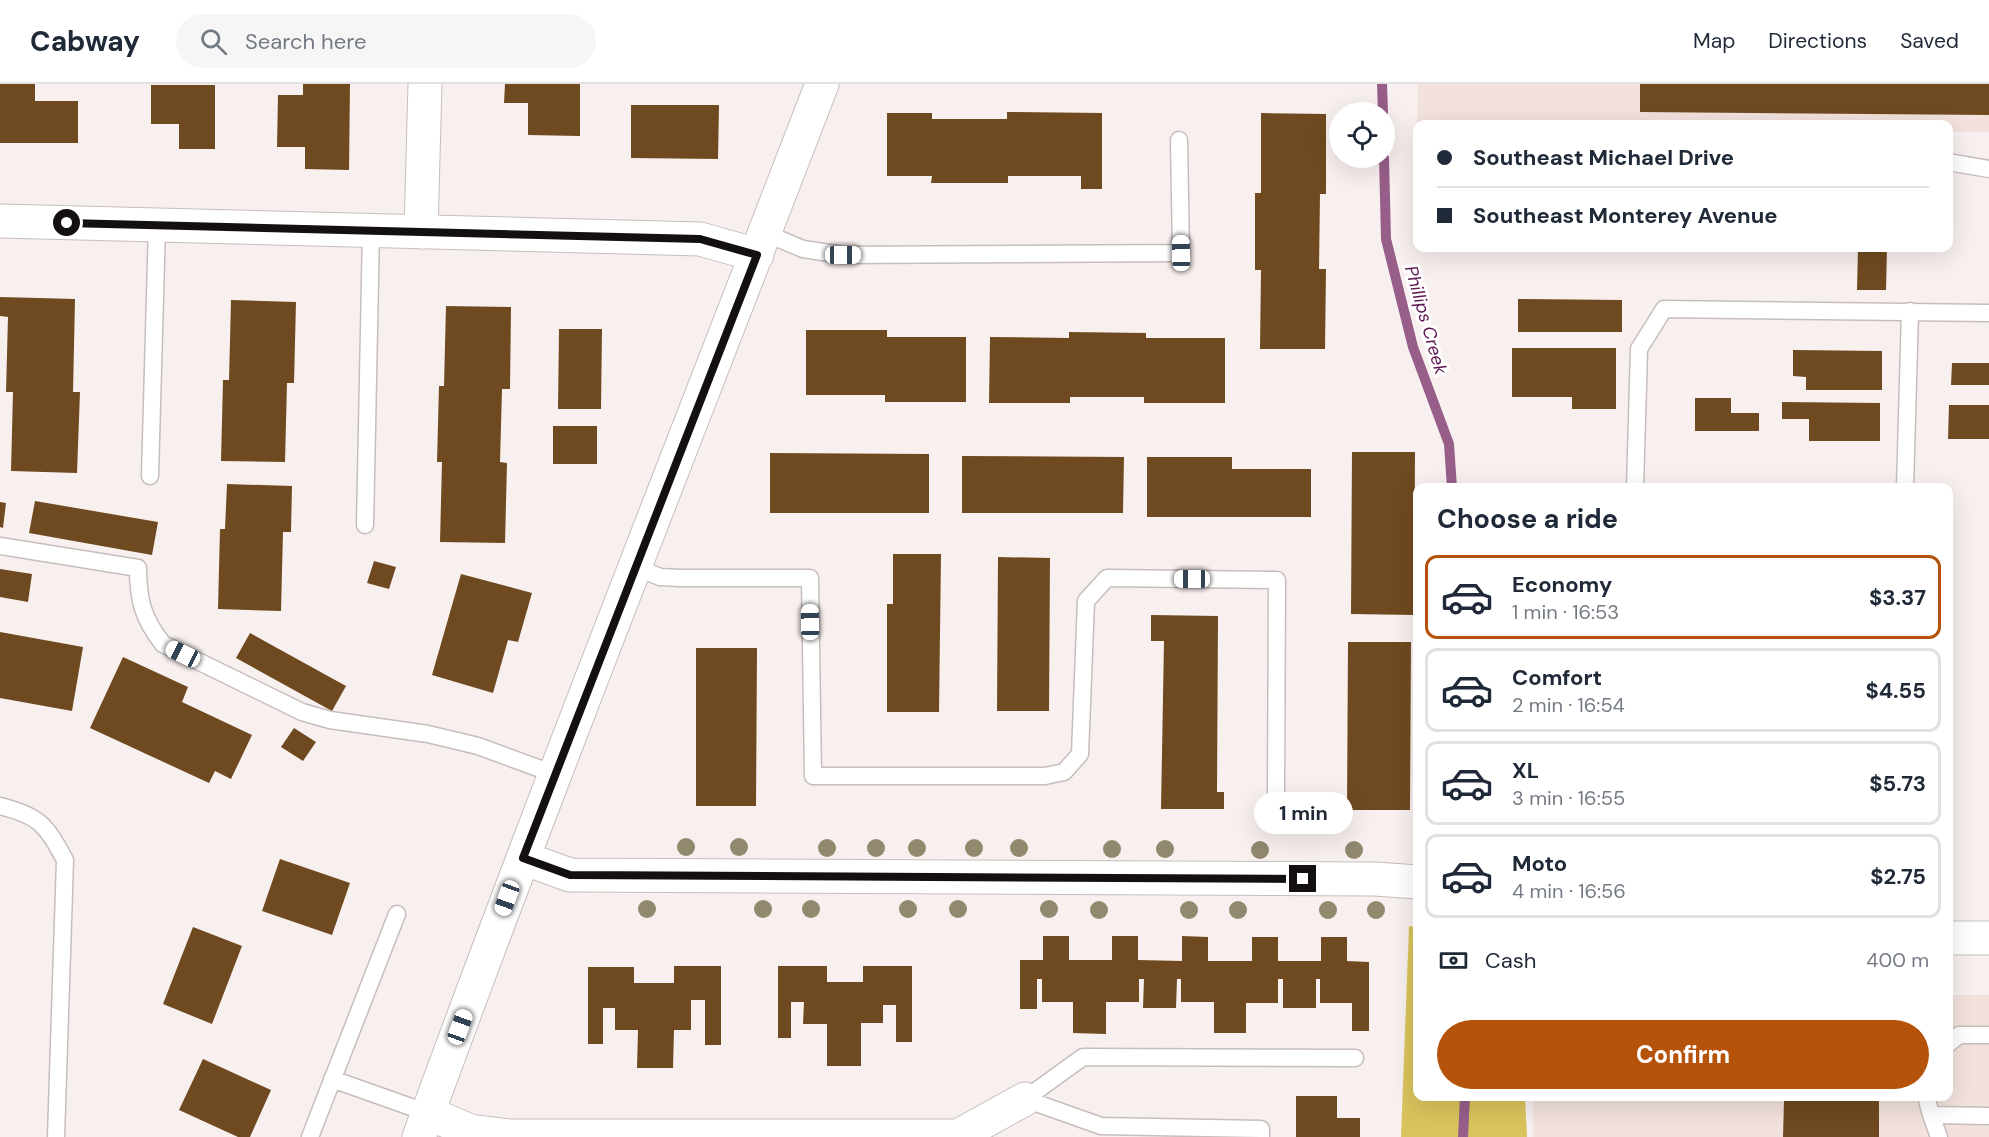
<!DOCTYPE html>
<html lang="en">
<head>
<meta charset="utf-8">
<style>
  body { margin:0; font-family:"DM Sans",sans-serif; background:#f6f6f7; color:#1f2937; height:100vh; display:flex; flex-direction:column; font-size:22px; white-space:nowrap }
  * { box-sizing:border-box; margin:0 }
  p { font-size:20px; color:#747a83 }
  .icon { flex:none; width:33px; height:33px; fill:none; stroke:currentColor; stroke-width:2; stroke-linecap:round; stroke-linejoin:round }
  .map { position:relative; flex:1; overflow:hidden }
  .drawer { position:absolute; left:1413px; top:399px; width:540px; height:618px; display:flex; flex-direction:column; background:#fff; border-radius:12px; box-shadow:0 6px 24px #0002 }
  .drawer>* { flex:none }
  .banner { position:absolute; left:1413px; top:36px; width:540px; height:132px; border-radius:12px; box-shadow:0 6px 24px #0002; display:grid; align-content:center; height:132px; padding:0 24px; background:#fff }
  .controls { position:absolute; left:1329px; top:18px; display:grid; gap:12px }
  .controls a { display:grid; place-items:center; width:66px; height:66px; border-radius:50%; background:#fff; box-shadow:0 6px 24px #0002; font-size:30px }
  .end { position:absolute; width:27px; height:27px; margin:-14px; border:8px solid #13100f; background:#fff; box-shadow:0 0 0 3px #fff }
  .from { border-radius:50% }
  .bubble { position:absolute; height:42px; border-radius:21px; background:#fff; box-shadow:0 6px 24px #0002; font-size:20px; font-weight:700; line-height:42px; text-align:center }
  .car { position:absolute; width:18px; height:36px; margin:-18px -9px; border-radius:8px; box-shadow:0 0 4px 2px #0007; background:linear-gradient(#fff 24%,#345 0 40%,#fff 0 76%,#345 0 86%,#fff 0) }
  .banner b { display:flex; align-items:center; gap:21px; height:57px; font-size:22px }
  .banner b+b { border-top:2px solid #e0e1e3 }
  .banner i { width:15px; height:15px; background:#1f2937 }
  ul { padding:0; list-style:none }
  li { display:flex; align-items:center; gap:18px; height:84px; margin:0 12px 9px; padding:0 12px; border:3px solid #e0e1e3; border-radius:12px }
  li div { flex:1 }
  li b { display:block; font-size:22px }
  li em { font-style:normal; font-weight:700 }
  li.on { border-color:#b45309 }
  li>.icon { width:54px; height:54px; stroke-width:1.5 }
  h2 { padding:0 24px; font-size:27px; line-height:72px }
  .pay { display:flex; align-items:center; gap:15px; height:66px; padding:0 24px; font-size:22px }
  .pay p { margin-inline-start:auto }
  .primary-button { display:flex; gap:12px; margin-top:auto; padding:12px 24px }
  .primary-button a { flex:1; height:69px; border-radius:36px; background:#b45309; color:#fff; font-size:24px; font-weight:700; line-height:69px; text-align:center }
  header { display:flex; align-items:center; gap:36px; box-sizing:border-box; height:84px; padding:0 30px; background:#fff; border-bottom:2px solid #e0e1e3 }
  header strong { font-size:28px }
  nav { display:flex; gap:33px; margin-inline-start:auto; font-size:21px }
  .search { width:420px; height:54px; background:#f6f6f7; display:flex; align-items:center; gap:15px; box-sizing:border-box; padding:0 21px; border-radius:33px; color:#747a83; font-size:22px }
  .map>svg:first-child { display:block }
</style>
</head>
<body>
<header>
<strong>Cabway</strong>
<div class="search"><svg class="icon" aria-label="search" viewBox="0 0 24 24"><circle cx="10" cy="10" r="6"/><path d="M15 15l6 6"/></svg>Search here</div>
<nav><a>Map</a><a>Directions</a><a>Saved</a></nav>
</header>
<div class="map">
<svg width="1989" height="1053" viewBox="0 0 1989 1053">
  <rect width="100%" height="100%" fill="#f8f0ee"/>
  <path fill="#f2e1dc" d="M1418 0H1989V48H1949L1948 40H1418L1417 45Z
    M1949 911H1989V1053H1533V1013L1948 1012Z"/>
  <path fill="#d9c35c" d="M1409 842 1417 843 1418 1012 1525 1013 1527 1053H1401Z"/>
  <g fill="none" stroke-linecap="round" stroke-linejoin="round">
    <path stroke="#975e8a" stroke-width="10" d="M1382 0 1383 28
      M1384 74 1386 155 1413 263 1449 360 1452 404
      M1463 1053 1465 1012"/>
  </g>
  <path fill="#6f4a20" d="M0 0H35V17H78V59H0Z
    M303 0H350L349 86 305 85V63H277L278 11H303Z
    M505 0H580V52L528 51V19H504Z
    M1640 0H1989V31L1640 28Z
    M151 1H215V65H179V40H151Z
    M631 21H719L718 75 631 74Z
    M1007 28 1102 29V105H1081V92H1008V99H931L932 92H887V29H932V35H1007Z
    M1261 29 1326 30V110H1320L1319 185H1326L1325 265H1260L1261 186H1255V109H1261Z
    M1858 164H1887L1886 206H1857Z
    M0 213 75 215 73 308H80L77 389 11 387 13 308H6L8 233 0 232Z
    M1518 215 1622 216V248H1518Z
    M231 216 296 218 294 299H287L285 378 221 377 223 296H229Z
    M446 222 511 223 510 305H502L500 378 507 379 505 459 440 458 442 378H437L439 302H444Z
    M559 245H602L601 325H558Z
    M806 246H887V253H966V318H885V311H806Z
    M1069 248 1146 249V254H1225V319H1144V313H1070V319H989L990 253 1069 254Z
    M1512 264H1616V325H1572V313H1512Z
    M1793 266 1882 267V306H1806V293L1793 292Z
    M1952 279H1989V301H1951Z
    M1695 314H1731V329H1759V347H1695Z
    M1782 318 1880 319V357H1809V335H1782Z
    M1949 321H1989V355H1948Z
    M553 342H597V380H553Z
    M1352 368H1415L1414 531 1351 530Z
    M770 369 929 370V429H770Z
    M962 372 1124 373 1123 429H962Z
    M1147 373H1232V385H1311V433H1147Z
    M227 400 292 402 291 448H283L281 527 218 525 220 445H225Z
    M35 417 158 438 152 471 29 449Z
    M0 418 6 419 3 444 0 443Z
    M893 470H941L939 628H887V520H893Z
    M998 473 1050 474 1049 627H997Z
    M374 477 396 483 389 505 367 499Z
    M0 485 32 490 28 518 0 513Z
    M461 490 532 509 518 558 508 556 493 609 432 591Z
    M1151 531 1218 532 1217 708H1224V725H1161L1164 557H1151Z
    M0 548 83 563 72 627 0 614Z
    M250 549 346 602 332 627 236 574Z
    M1348 558H1411L1410 726H1347Z
    M696 564H757L756 722H696Z
    M123 573 188 603 182 618 252 651 231 695 215 687 209 699 90 644Z
    M294 644 316 658 303 677 281 663Z
    M280 775 350 799 332 851 262 827Z
    M193 843 242 862 212 940 163 920Z
    M1043 852H1069V876H1112V852H1138V876L1182 877V852L1208 853V877H1252V853H1278V877H1321V853H1347V877L1369 878V947H1352V919H1320V895H1316V924H1283V895H1278V919H1246V949H1214V918H1181V895H1177L1176 924H1143L1144 895H1139V918H1106V950L1073 949V918H1042V895H1037V925H1020V876H1043Z
    M674 882H721V961H705V916H691V946H674L673 984H637L638 946H615V924H603V960H588V883H634V899H674Z
    M778 882H827V898H863V882H912V958H896V921H883V939H861V982H827V940H803L804 918H791V954H778Z
    M203 975 271 1006 250 1053H238L179 1026Z
    M1296 1012H1337V1034H1360V1053H1296Z
    M1784 1016 1879 1017V1053H1783Z"/>
  <g fill="none" stroke-linecap="round" stroke-linejoin="round">
    <defs>
      <path id="lane" d="M1948 78 1989 85
        M765 149 803 165 843 171 1181 169 1179 56
        M150 392 157 141
        M1635 404 1639 265 1664 225 1989 229
        M1905 404 1910 227
        M365 441 371 147
        M0 462 138 484C138 516 143 535 163 560L302 628 330 636 428 650 478 662 557 691
        M636 483 660 493 679 494H810L813 692H1045L1064 688 1080 670 1086 517 1107 494 1277 496 1276 709
        M0 722C40 732 46 741 65 776L56 1053
        M1948 960 1959 951H1989
        M332 995 428 1029
        M1926 1012 1931 1031 1989 1032
        M1025 1015 1083 973 1355 974
        M1025 1015 1101 1042 1261 1045V1053
        M1931 1031 1939 1053
        M310 1053 397 830"/>
      <path id="street" d="M421 148 425 0
        M428 1029 470 1047 508 1052H958L1025 1015"/>
      <path id="secondary" d="M0 137 700 155 757 171
        M523 774 570 791 1375 795 1418 798
        M1948 854H1989
        M419 1053C548 700 687 351 822 0"/>
    </defs>
    <use href="#lane" stroke="#c6bebc" stroke-width="19"/>
    <use href="#street" stroke="#c6bebc" stroke-width="35"/>
    <use href="#secondary" stroke="#c6bebc" stroke-width="35"/>
    <use href="#lane" stroke="#fff" stroke-width="16"/>
    <use href="#street" stroke="#fff" stroke-width="33"/>
    <use href="#secondary" stroke="#fff" stroke-width="33"/>
  </g>
  <g fill="#91896e">
    <circle cx="686" cy="763" r="9"/>
    <circle cx="739" cy="763" r="9"/>
    <circle cx="827" cy="764" r="9"/>
    <circle cx="876" cy="764" r="9"/>
    <circle cx="917" cy="764" r="9"/>
    <circle cx="974" cy="764" r="9"/>
    <circle cx="1019" cy="764" r="9"/>
    <circle cx="1112" cy="765" r="9"/>
    <circle cx="1165" cy="765" r="9"/>
    <circle cx="1260" cy="766" r="9"/>
    <circle cx="1354" cy="766" r="9"/>
    <circle cx="647" cy="825" r="9"/>
    <circle cx="763" cy="825" r="9"/>
    <circle cx="811" cy="825" r="9"/>
    <circle cx="908" cy="825" r="9"/>
    <circle cx="958" cy="825" r="9"/>
    <circle cx="1049" cy="825" r="9"/>
    <circle cx="1099" cy="826" r="9"/>
    <circle cx="1189" cy="826" r="9"/>
    <circle cx="1238" cy="826" r="9"/>
    <circle cx="1328" cy="826" r="9"/>
    <circle cx="1376" cy="826" r="9"/>
  </g>
  <g fill="none" stroke-linecap="round" stroke-linejoin="round">
    <path stroke="#13100f" stroke-width="8" d="M67 139 700 155 757 171 523 774 570 791 1303 795"/>
  </g>
  <g text-anchor="middle" stroke-width="6" stroke-linejoin="round" paint-order="stroke">
    <g font-size="18" font-style="italic" fill="#5d1651" stroke="#fff">
      <text transform="translate(1426 236) rotate(74)" y="6">Phillips Creek</text>
    </g>
  </g>
</svg>
<div class="controls">
<a><svg class="icon" aria-label="locate" viewBox="0 0 24 24"><circle cx="12" cy="12" r="6"/><path d="M12 2v4M12 18v4M2 12h4M18 12h4"/></svg></a>
</div>
<i class="end from" style="left:67px;top:139px"></i>
<i class="end" style="left:1303px;top:795px"></i>
<div class="bubble" style="left:1254px;top:708px;width:99px">1 min</div>
<i class="car" style="left:1181px;top:169px;rotate:359deg"></i>
<i class="car" style="left:843px;top:171px;rotate:90deg"></i>
<i class="car" style="left:1192px;top:495px;rotate:270deg"></i>
<i class="car" style="left:810px;top:538px;rotate:359deg"></i>
<i class="car" style="left:183px;top:570px;rotate:296deg"></i>
<i class="car" style="left:507px;top:814px;rotate:200deg"></i>
<i class="car" style="left:460px;top:943px;rotate:20deg"></i>
<div class="banner">
<b><i class="from"></i>Southeast Michael Drive</b>
<b><i></i>Southeast Monterey Avenue</b>
</div>
<section class="drawer">
<h2>Choose a ride</h2>
<ul>
<li class="on"><svg class="icon" aria-label="car" viewBox="0 0 24 24"><path d="M5 17H2v-5l4-1 3-4h7l3 4 3 1v5h-3M9 17h6M6 11h13"/><circle cx="7" cy="17" r="2"/><circle cx="17" cy="17" r="2"/></svg><div><b>Economy</b><p>1 min · 16:53</p></div><em>$3.37</em></li>
<li><svg class="icon" aria-label="car" viewBox="0 0 24 24"><path d="M5 17H2v-5l4-1 3-4h7l3 4 3 1v5h-3M9 17h6M6 11h13"/><circle cx="7" cy="17" r="2"/><circle cx="17" cy="17" r="2"/></svg><div><b>Comfort</b><p>2 min · 16:54</p></div><em>$4.55</em></li>
<li><svg class="icon" aria-label="car" viewBox="0 0 24 24"><path d="M5 17H2v-5l4-1 3-4h7l3 4 3 1v5h-3M9 17h6M6 11h13"/><circle cx="7" cy="17" r="2"/><circle cx="17" cy="17" r="2"/></svg><div><b>XL</b><p>3 min · 16:55</p></div><em>$5.73</em></li>
<li><svg class="icon" aria-label="car" viewBox="0 0 24 24"><path d="M5 17H2v-5l4-1 3-4h7l3 4 3 1v5h-3M9 17h6M6 11h13"/><circle cx="7" cy="17" r="2"/><circle cx="17" cy="17" r="2"/></svg><div><b>Moto</b><p>4 min · 16:56</p></div><em>$2.75</em></li>
</ul>
<div class="pay"><svg class="icon" aria-label="cash" viewBox="0 0 24 24"><path d="M3 7h18v10H3z"/><circle cx="12" cy="12" r="2"/></svg>Cash<p>400 m</p></div>
<div class="primary-button"><a>Confirm</a></div>
</section>
</div>
</body>
</html>
